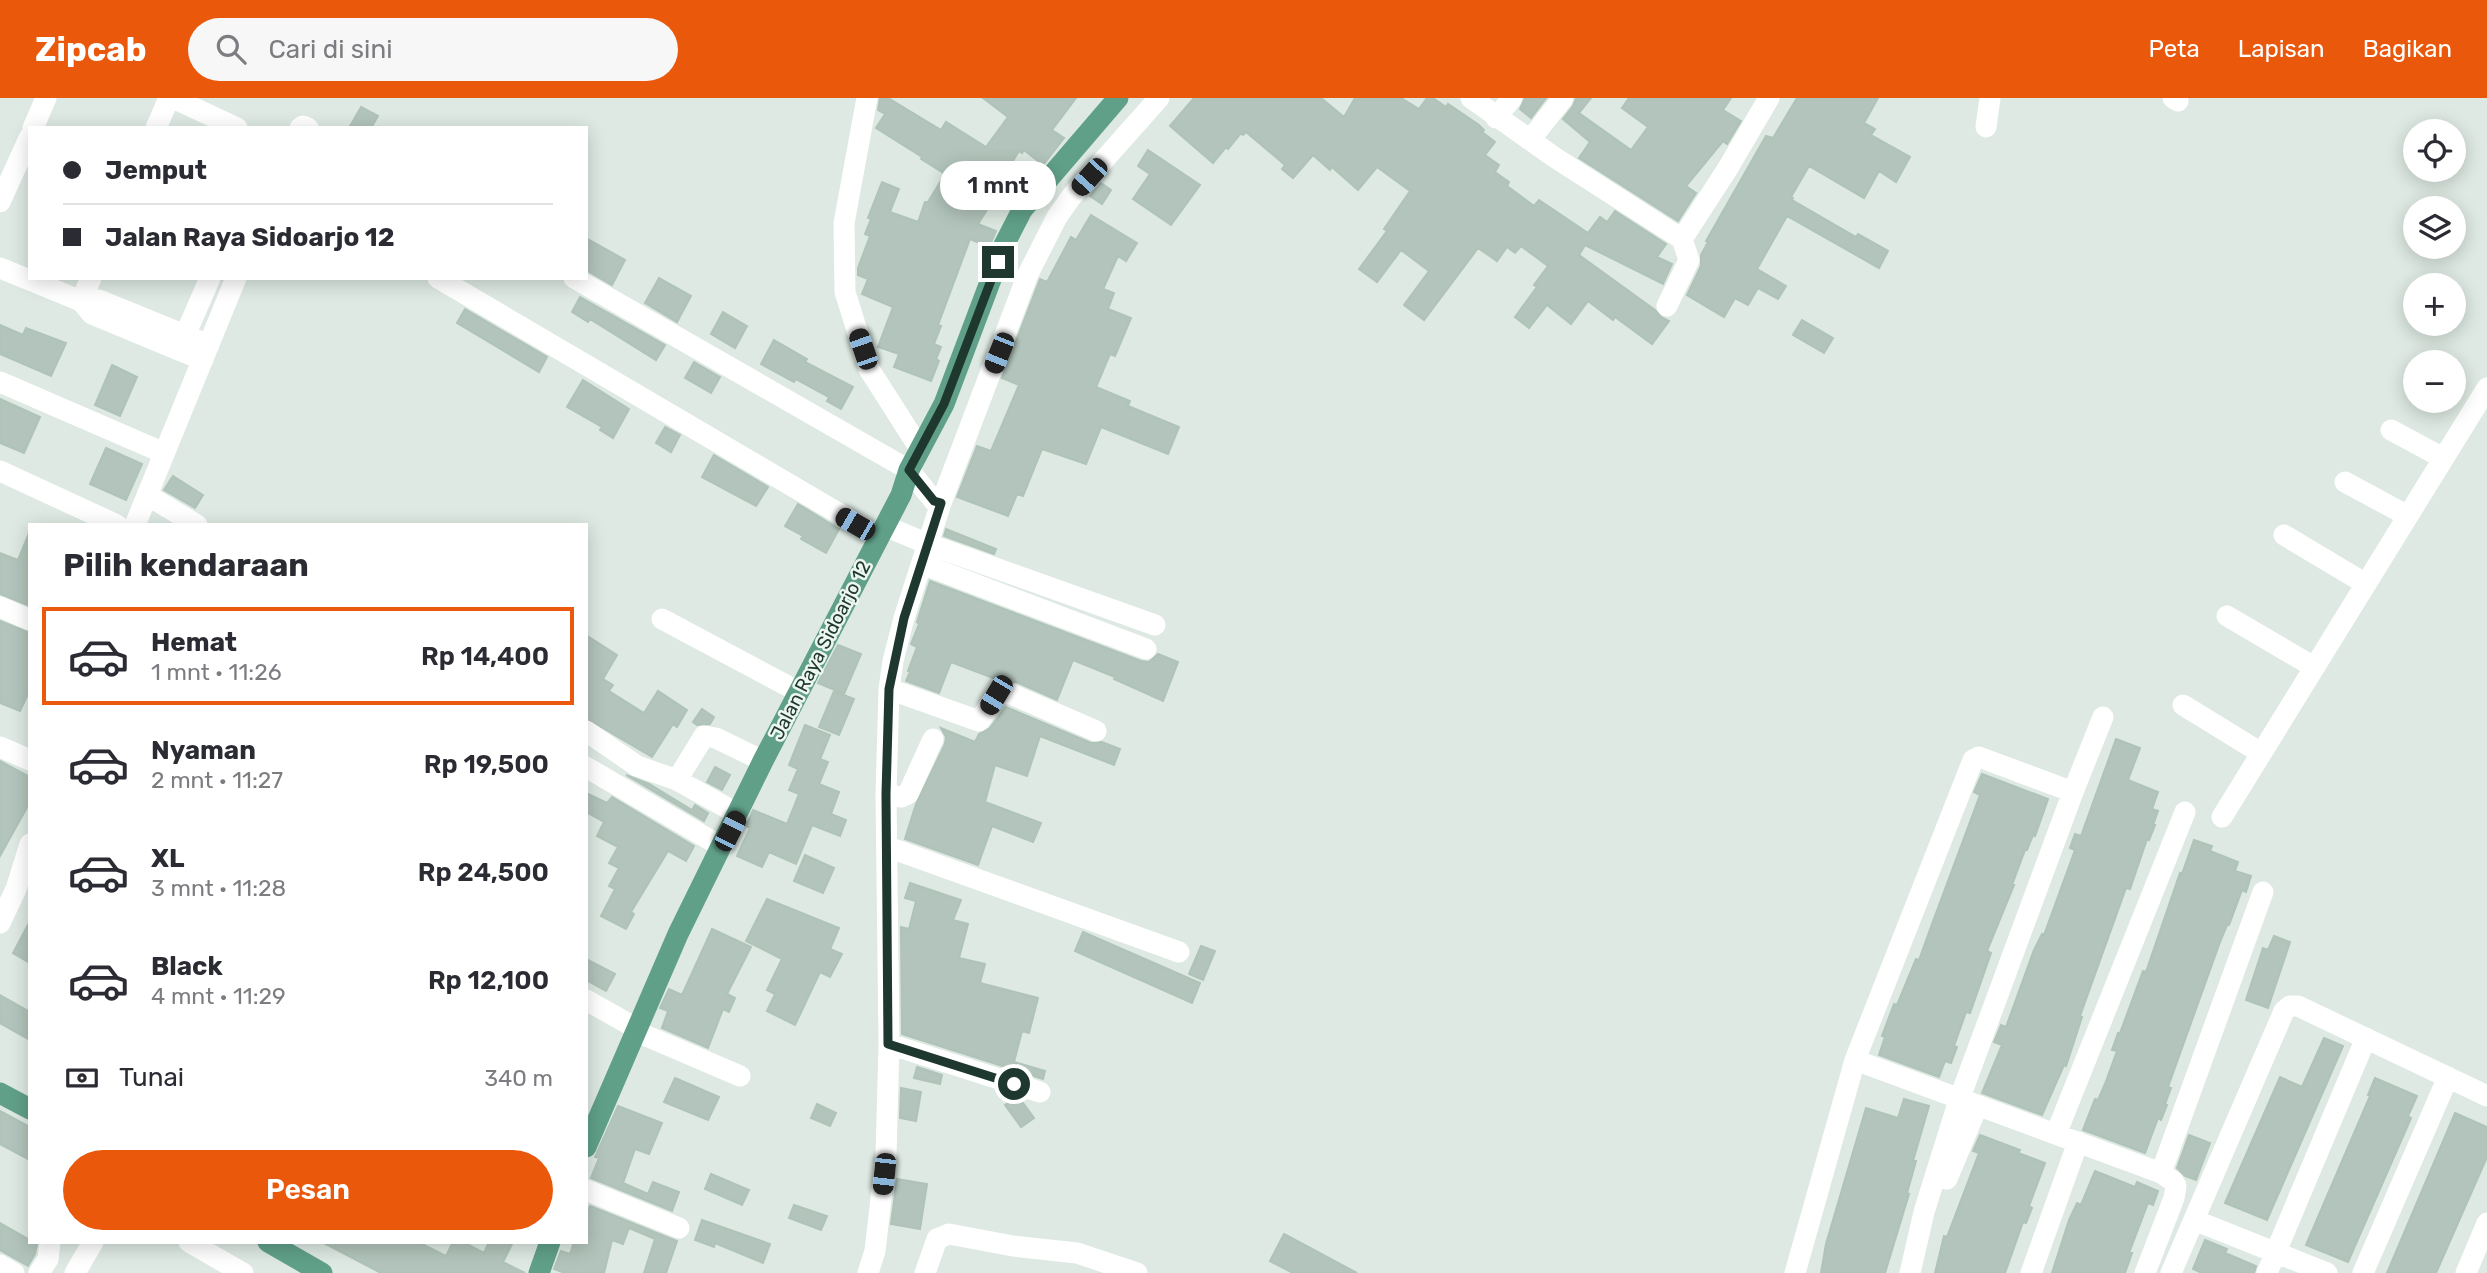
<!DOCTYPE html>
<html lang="id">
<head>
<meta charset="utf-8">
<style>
  body { margin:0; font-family:Rubik,sans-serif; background:#f7f7f7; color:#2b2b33; height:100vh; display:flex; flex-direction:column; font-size:26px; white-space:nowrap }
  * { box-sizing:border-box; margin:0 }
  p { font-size:23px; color:#7c7c81 }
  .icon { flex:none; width:38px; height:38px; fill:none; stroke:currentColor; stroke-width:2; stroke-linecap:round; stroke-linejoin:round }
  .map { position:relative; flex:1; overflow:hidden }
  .drawer { position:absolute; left:28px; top:425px; width:560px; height:721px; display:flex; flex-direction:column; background:#fff; border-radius:0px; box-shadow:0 4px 18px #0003 }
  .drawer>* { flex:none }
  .top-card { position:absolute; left:28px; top:28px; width:560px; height:154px; border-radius:0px; box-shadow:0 4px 18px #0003; display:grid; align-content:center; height:154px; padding:0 35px; background:#fff }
  .buttons { position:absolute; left:2403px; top:21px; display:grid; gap:14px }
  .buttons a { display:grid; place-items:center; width:63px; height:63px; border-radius:50%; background:#fff; box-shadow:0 4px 18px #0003; font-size:35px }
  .end { position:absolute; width:32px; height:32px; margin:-16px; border:9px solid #1f382f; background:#fff; box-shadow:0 0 0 4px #fff }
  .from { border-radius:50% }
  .bubble { position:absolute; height:49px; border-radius:24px; background:#fff; box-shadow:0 4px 18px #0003; font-size:23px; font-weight:600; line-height:49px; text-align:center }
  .car { position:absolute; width:21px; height:42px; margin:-21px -10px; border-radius:9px; box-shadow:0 0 5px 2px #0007; background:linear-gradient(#222 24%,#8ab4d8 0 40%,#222 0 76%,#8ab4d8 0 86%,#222 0) }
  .top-card b { display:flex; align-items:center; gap:24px; height:66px; font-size:26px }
  .top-card b+b { border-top:2px solid #e1e1e2 }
  .top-card i { width:18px; height:18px; background:#2b2b33 }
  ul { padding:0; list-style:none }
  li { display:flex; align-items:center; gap:21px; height:98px; margin:0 14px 10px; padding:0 21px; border:4px solid transparent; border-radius:0px }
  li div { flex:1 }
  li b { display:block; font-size:26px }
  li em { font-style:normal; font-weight:600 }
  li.selected { border-color:#ea580c }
  li>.icon { width:63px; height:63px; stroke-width:1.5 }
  h2 { padding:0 35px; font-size:32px; line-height:84px }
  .pay { display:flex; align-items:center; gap:18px; height:77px; padding:0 35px; font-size:26px }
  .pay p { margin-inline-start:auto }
  .action { display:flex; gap:14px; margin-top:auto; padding:14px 35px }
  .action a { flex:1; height:80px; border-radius:42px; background:#ea580c; color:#fff; font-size:28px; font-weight:600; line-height:80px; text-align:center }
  header { display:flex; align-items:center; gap:42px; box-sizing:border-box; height:98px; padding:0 35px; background:#ea580c; color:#fff }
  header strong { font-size:33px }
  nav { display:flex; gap:38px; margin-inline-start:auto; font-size:24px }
  .search { width:490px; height:63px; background:#f7f7f7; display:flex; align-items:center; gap:18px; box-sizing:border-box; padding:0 24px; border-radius:38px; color:#7c7c81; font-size:26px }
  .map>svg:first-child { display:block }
</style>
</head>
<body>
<header>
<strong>Zipcab</strong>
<div class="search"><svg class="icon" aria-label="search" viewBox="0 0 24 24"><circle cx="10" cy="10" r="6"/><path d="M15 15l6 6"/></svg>Cari di sini</div>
<nav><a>Peta</a><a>Lapisan</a><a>Bagikan</a></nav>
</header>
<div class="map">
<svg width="2487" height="1175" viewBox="0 0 2487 1175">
  <rect width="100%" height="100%" fill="#dde9e2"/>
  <path fill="#b2c4bb" stroke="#afc3b9" stroke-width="2" d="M880 0H888L941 32 946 24 986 49 1008 19 983 0H1076L1052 32 1064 40 1043 67 1024 52 1022 55 1019 53 1004 78 1002 76 985 104 990 107 978 126 996 133 989 149 970 141 938 227 941 228 934 246 941 249 936 261 939 263 931 283 894 269 899 256 878 249 893 209 862 196 868 181 858 177V170L870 138 865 136 871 121 868 120 882 84 899 91 890 114 918 124 925 104H928L945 76 921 61 922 59 876 30 885 16 878 12Z
    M1194 0H1321L1344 19 1355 0H1401L1419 11 1427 0H1433L1446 9 1448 6 1479 27 1484 32 1482 34 1495 44 1485 57 1499 67 1495 74 1509 84 1507 88 1534 108 1539 102 1588 135 1600 119 1607 124 1615 113 1666 146 1657 159 1672 166 1663 186 1585 147 1579 157 1655 212 1661 219 1669 223 1652 246 1615 219 1613 222 1588 203 1571 226 1547 207 1529 230 1515 219 1537 189 1534 187 1548 168 1521 148 1515 155 1507 149 1497 163 1478 150 1424 222 1404 207 1429 173 1401 152 1377 184 1359 171 1387 133 1384 131 1410 93 1377 69 1358 92 1332 69 1330 72 1313 57 1293 80 1282 71 1285 67 1246 34 1243 37 1241 35 1228 51 1226 49 1213 65 1170 28Z
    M1525 0H1546L1531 20 1520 11Z
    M1576 0H1591L1579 15 1631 52 1648 29 1622 10 1629 0H1731L1723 12 1741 23 1727 46 1723 43 1686 88 1696 95 1678 123 1579 60 1590 44 1563 21 1573 8Z
    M1797 0H1878L1864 25 1875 31 1871 37 1910 59 1896 84 1879 73 1864 100 1809 68 1791 99 1793 100 1792 102 1856 139 1858 136 1888 153 1879 170 1787 118 1757 171 1786 188 1778 201 1758 190 1748 207 1735 200 1724 219 1687 197 1701 168V157L1708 144 1706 143 1766 38 1773 40Z
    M361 9 378 18 371 30H349Z
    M1148 52 1200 87 1171 127 1133 101 1150 76 1138 68Z
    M1101 85 1111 92 1102 106 1090 98Z
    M1091 117 1137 145 1126 163 1118 158 1103 191 1114 195 1108 211 1131 220 1115 258 1110 256 1096 289 1130 303 1128 308 1179 329 1168 356 1101 329 1086 366 1042 351 1023 398 1017 396 1008 418 957 399 977 348 991 353 1019 287 1002 280 1040 181 1047 184 1071 139 1076 142Z
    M586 140 625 162 612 187 586 172Z
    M659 180 691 198 677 224 645 205Z
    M580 199 665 247 656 262 590 221 588 224 572 214Z
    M465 211 547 259 539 274 457 225Z
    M723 214 747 228 735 250 711 236Z
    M1802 222 1833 240 1824 255 1793 237Z
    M0 227 23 237 26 230 66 245 51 278 0 256Z
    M774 242 807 261 805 264 853 289 841 311 827 303 829 299 796 281 794 284 761 266Z
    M694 264 720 279 711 295 685 280Z
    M112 267 137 279 120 318 95 307Z
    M583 282 629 311 613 340 600 332 602 329 567 309Z
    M0 301 40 319 24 355 0 345Z
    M665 329 680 337 671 354 656 345Z
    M106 350 142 366 126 402 90 386Z
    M714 357 768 389 756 408 702 379Z
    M173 378 203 397 195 410 164 392Z
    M798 406 839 431 826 455 801 441 803 438 785 428Z
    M946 431 996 451 994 456 944 438Z
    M30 433V508L0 496V455L18 462Z
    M930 483 1141 563 1149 564 1158 556 1178 564 1163 603 1114 581 1115 579 1073 562 1057 602 1016 584 1001 583 951 564 939 595 906 583 910 574 908 573 917 549 911 546 919 526 917 524Z
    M0 523 30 535V592L20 613 0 605Z
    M586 537 617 557 603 581 613 587 609 593 644 615 658 593 687 612 677 629 673 626 652 659 586 620Z
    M838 547 861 556 844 596 818 585Z
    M834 593 854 601 839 637 819 629Z
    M1006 609 1091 645 1102 644 1120 651 1114 667 1040 638 1027 678 995 667 985 704 1041 725 1033 744 992 728 978 767 905 741 916 706 945 646 946 639 941 630 975 644 979 636 989 631Z
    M702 611 714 619 710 626 697 627 693 624Z
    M805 627 830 637 820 661 828 664 819 686 839 694 831 716 846 722 840 738 812 727 796 766 769 754 762 769 737 758 750 730 746 728 753 712 787 726 799 696 789 692 798 671 789 667Z
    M2116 641 2140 650 2128 682 2158 694 2152 711 2158 713 2153 727H2155L2149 742 2147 741 2130 791 2126 790 2080 918 2082 919 2066 968 2064 967 2042 1017 1982 995 2002 947 1994 944 2001 927 2006 929 2034 852 2042 836 2044 837 2075 752 2070 750 2075 736 2081 738Z
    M0 663 30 679V704L0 758Z
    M715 669 730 677 722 692 707 684Z
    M1982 676 2048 701 2035 738 2033 737 2027 752H2025L2012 787H2014L1987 853 1991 855 1970 915 1966 914 1954 948 1957 949 1951 965 1945 963 1939 979 1879 957 1885 939 1882 938 1894 906 1897 907 1916 861 1919 862 1932 826 1980 697 1974 694Z
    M626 677 649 686 692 712 695 707 708 715 704 723Z
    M586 695 607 705 612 699 694 748 686 763 668 753 631 814 634 816 626 831 601 818 615 791 609 788 619 770 609 765 618 749 597 738 604 724 586 714Z
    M2194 742 2212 748 2210 753 2238 764 2235 773 2251 778 2246 794 2242 792 2229 827H2227L2220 844 2168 989 2171 990 2165 1006 2167 1007 2161 1022 2158 1020 2145 1055 2083 1032 2095 1001 2098 1002 2105 986 2117 953 2112 952 2118 935H2120L2143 873 2146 874 2180 775 2182 776Z
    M805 757 834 770 823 795 794 783Z
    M910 785 961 802 953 822 968 826 959 860 985 866 980 885 1038 900 1029 935 1022 933 1014 964 1045 973 1043 981 902 936 901 831V829L909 831 916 803 905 800Z
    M767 801 839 830 830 851 842 856 830 879 820 874 795 927 767 913 775 896 767 892 782 861 746 843Z
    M30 823V865L13 855Z
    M712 831 751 849 727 896 735 900 729 914 723 911 708 950 662 930 668 913 660 910 669 891 682 897Z
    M1083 834 1200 885 1192 905 1075 853Z
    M2274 838 2290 844 2268 910 2246 902 2263 850 2268 852Z
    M1201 848 1215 853 1203 882 1189 876Z
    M586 861 615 876 606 893 586 882Z
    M0 897 30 914V942L0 925Z
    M2324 940 2343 948 2267 1122 2225 1105 2280 979 2302 989Z
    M917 969 942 977 940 986 914 980Z
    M675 980 719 999 708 1022 664 1004Z
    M2375 980 2417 998 2408 1018 2411 1020 2348 1164 2306 1147 2370 998 2368 997Z
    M901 990 921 994 916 1023 900 1020Z
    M1015 1000 1020 1001 1034 1020 1021 1029 1005 1007Z
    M1904 1001 1929 1008 1913 1063H1916L1907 1095 1909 1096 1885 1175H1821L1826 1146 1866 1010 1898 1020Z
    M817 1006 836 1015 830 1028 811 1020Z
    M618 1008 662 1025 649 1056 635 1051 623 1085 648 1096 653 1084 679 1094 672 1113 591 1080 599 1060 595 1059Z
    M0 1013 30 1029V1062L0 1046Z
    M2455 1015 2487 1029V1059L2436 1175H2387Z
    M1980 1037 2020 1052 2018 1055 2045 1065 2029 1108 2032 1110 2026 1125 2023 1124 2005 1175H1935L1944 1138 1947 1139 1979 1055 1973 1053Z
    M2189 1037 2210 1045 2196 1082 2185 1078 2177 1070Z
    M2095 1073 2135 1089 2137 1084 2158 1093 2153 1107 2148 1105 2129 1155H2132L2125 1175H2052L2069 1122 2077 1105 2081 1107Z
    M711 1076 749 1092 742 1107 705 1091Z
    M897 1081 927 1086 920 1131 891 1126Z
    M794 1107 827 1118 821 1132 789 1120Z
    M590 1108 677 1143 666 1175H644L655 1141 629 1130 623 1146 612 1142 604 1175H565L554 1171 561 1153 570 1156 574 1144H586V1115Z
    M702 1122 770 1146 763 1165 715 1145 714 1149 695 1142Z
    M0 1125 37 1146 35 1156 28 1168 0 1152Z
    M1284 1136 1357 1175H1293L1270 1163Z
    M2205 1142 2227 1151 2225 1155 2256 1168 2254 1175H2202L2193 1171Z
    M322 1144H418L446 1158 453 1144H463L484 1155 489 1144H513L503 1164 525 1175H381Z"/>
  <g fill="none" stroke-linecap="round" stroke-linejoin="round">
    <path stroke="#fff" stroke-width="21" d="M173 0 237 30
      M867 0 844 125 845 194 869 271 920 351
      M1471 0 1554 59 1682 141 1728 70 1769 0
      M2173 0 2178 3
      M1496 20 1512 0
      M1986 29 1990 0
      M33 30 46 0
      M156 30 169 0
      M300 30 303 28 308 30
      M1530 42 1563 0
      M0 104 30 38
      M0 170 81 203 92 216 203 262
      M91 180 81 203 99 202 209 247
      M438 180 879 439
      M574 180 909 372 934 403 941 405
      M1667 208 1689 162 1682 141
      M180 249 210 180
      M0 284 164 355
      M2391 332 2443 360
      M0 373 117 427
      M2345 384 2408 418
      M147 397 197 427
      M135 427 236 180
      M885 428 928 446 1155 527
      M2284 437 2366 486
      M922 466 1146 551
      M0 509 30 522
      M2227 518 2314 569
      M662 521 799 594
      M889 591 979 623C990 611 992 592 1011 596L1096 633
      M2183 607 2261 655
      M586 633 637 668 677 682 738 716
      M0 649 30 662
      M586 669 722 749
      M677 682 704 638 716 640 763 663
      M886 696 901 699 908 696 933 641
      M2222 719 2487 290
      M888 749 1179 854
      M0 825 16 791 30 746
      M586 902 636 930
      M635 933 740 978
      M889 946 1040 994
      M1855 962 2161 1075 2173 1083 2176 1088 2174 1100 2145 1175
      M2056 1036 2185 714
      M2161 1075 2263 794
      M1947 1081 1977 1009
      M586 1092 679 1130
      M2194 1122 2327 1175
      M189 1144 243 1175
      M0 1167 14 1175
      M39 1175 48 1161 50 1144
      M75 1175 93 1144
      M868 1175 875 1153 886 1057 889 946 886 696 889 591 893 563 904 520 941 405 1028 176 1057 119 1071 99 1159 0
      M925 1175 937 1141 949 1136 1013 1148 1077 1155 1137 1175
      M1795 1175 1855 962 1973 662 1979 659 2073 694
      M1910 1175 1924 1114 1959 1002 2073 694 2103 619
      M2031 1175 2078 1044
      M2171 1175 2284 913 2290 908H2298L2487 998
      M2267 1175 2366 940
      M2363 1175 2448 979
      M2466 1175 2487 1125"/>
    <path stroke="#60a089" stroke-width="21" d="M0 995 30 1011
      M586 1049 678 836 763 663 901 397 909 372 944 306 1004 147 1022 112 1118 0
      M268 1144 322 1175
      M539 1175 550 1144"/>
  </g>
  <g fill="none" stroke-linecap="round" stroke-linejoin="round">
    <path stroke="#1f382f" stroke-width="9" d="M998 164 944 306 909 372 934 403 941 405 904 520 889 591 886 696 888 946 1014 986"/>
  </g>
  <g text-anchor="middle" stroke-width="5" stroke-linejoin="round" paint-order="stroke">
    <g font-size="19" fill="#1f382f" stroke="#edf6f0">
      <text transform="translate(820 552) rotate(-63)" y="7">Jalan Raya Sidoarjo 12</text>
    </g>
  </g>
</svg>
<div class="buttons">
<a><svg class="icon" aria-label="locate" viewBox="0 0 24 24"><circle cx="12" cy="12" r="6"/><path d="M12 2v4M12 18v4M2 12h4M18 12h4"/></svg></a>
<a><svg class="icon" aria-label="layers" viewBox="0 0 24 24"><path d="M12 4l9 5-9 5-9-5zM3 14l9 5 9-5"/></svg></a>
<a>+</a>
<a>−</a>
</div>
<i class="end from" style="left:1014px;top:986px"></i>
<i class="end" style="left:998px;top:164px"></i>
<div class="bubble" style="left:940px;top:63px;width:116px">1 mnt</div>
<i class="car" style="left:1089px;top:79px;rotate:222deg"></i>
<i class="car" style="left:863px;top:251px;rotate:341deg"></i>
<i class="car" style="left:999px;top:255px;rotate:202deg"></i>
<i class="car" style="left:855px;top:426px;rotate:300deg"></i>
<i class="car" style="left:996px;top:597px;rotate:211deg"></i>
<i class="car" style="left:730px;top:733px;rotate:27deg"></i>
<i class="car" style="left:884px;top:1076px;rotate:186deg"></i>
<div class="top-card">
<b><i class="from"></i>Jemput</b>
<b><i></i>Jalan Raya Sidoarjo 12</b>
</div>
<section class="drawer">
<h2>Pilih kendaraan</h2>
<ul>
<li class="selected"><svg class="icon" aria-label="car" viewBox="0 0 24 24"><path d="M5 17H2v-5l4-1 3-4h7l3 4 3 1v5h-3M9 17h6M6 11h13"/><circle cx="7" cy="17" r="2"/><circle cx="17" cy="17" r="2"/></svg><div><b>Hemat</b><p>1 mnt · 11:26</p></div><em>Rp 14,400</em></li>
<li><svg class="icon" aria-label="car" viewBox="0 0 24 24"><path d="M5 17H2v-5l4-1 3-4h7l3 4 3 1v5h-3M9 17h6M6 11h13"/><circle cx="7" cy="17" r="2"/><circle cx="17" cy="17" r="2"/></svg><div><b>Nyaman</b><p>2 mnt · 11:27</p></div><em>Rp 19,500</em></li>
<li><svg class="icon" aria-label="car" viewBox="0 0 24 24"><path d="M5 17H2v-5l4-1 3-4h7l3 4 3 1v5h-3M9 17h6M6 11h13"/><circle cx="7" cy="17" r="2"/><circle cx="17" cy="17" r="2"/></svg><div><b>XL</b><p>3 mnt · 11:28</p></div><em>Rp 24,500</em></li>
<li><svg class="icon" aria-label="car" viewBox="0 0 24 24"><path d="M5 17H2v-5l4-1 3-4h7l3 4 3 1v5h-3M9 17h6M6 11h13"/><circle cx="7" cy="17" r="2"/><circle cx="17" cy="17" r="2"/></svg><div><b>Black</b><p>4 mnt · 11:29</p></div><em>Rp 12,100</em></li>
</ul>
<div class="pay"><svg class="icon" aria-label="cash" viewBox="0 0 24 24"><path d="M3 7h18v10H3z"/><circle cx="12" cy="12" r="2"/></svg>Tunai<p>340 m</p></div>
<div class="action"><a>Pesan</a></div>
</section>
</div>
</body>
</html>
